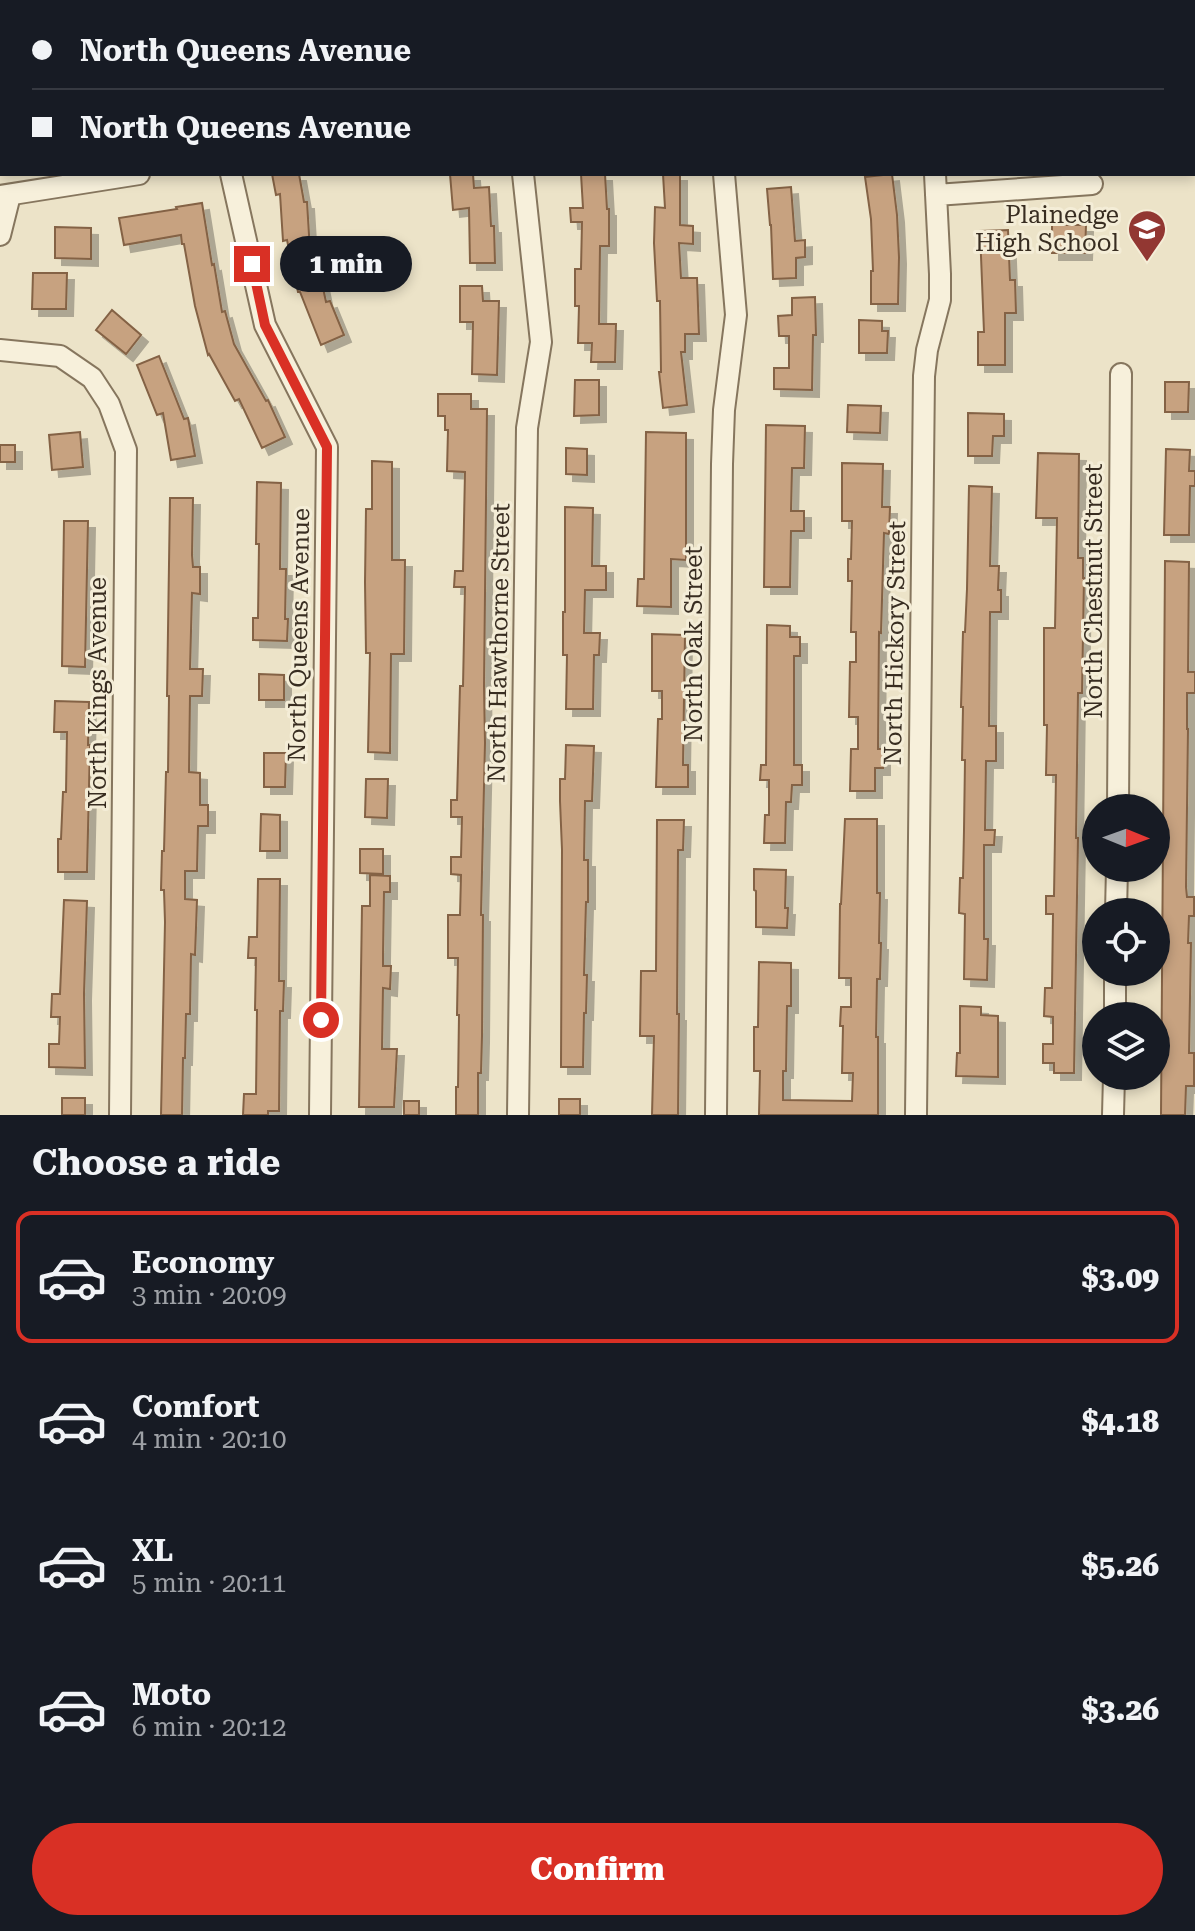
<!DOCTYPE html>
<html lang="en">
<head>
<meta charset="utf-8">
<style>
  body { margin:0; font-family:"Roboto Serif",serif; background:#20242c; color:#f1f3f6; height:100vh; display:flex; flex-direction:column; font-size:30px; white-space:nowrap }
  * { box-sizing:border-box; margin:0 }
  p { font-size:26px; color:#9ea1a6 }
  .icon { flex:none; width:44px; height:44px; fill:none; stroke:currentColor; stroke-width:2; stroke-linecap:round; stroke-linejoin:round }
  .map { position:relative; height:1115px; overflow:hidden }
  .details { display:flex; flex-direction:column; background:#171b24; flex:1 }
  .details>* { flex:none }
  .top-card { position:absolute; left:0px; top:0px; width:1196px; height:176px; box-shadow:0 4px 12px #0003; display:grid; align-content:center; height:176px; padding:0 32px; background:#171b24 }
  .needle { width:52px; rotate:91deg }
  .fabs { position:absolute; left:1082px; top:794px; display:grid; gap:16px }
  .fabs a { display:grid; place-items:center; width:88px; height:88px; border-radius:50%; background:#171b24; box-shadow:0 4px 12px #0003; font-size:40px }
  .end { position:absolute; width:36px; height:36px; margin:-18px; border:10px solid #d93025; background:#fff; box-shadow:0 0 0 4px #fff }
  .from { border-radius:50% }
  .bubble { position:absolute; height:56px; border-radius:28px; background:#171b24; box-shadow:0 4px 12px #0003; font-size:26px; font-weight:800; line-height:56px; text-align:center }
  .top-card b { display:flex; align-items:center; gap:28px; height:76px; font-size:30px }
  .top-card b+b { border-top:2px solid #363941 }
  .top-card i { width:20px; height:20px; background:#f1f3f6 }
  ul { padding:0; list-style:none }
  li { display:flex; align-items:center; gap:24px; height:132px; margin:0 16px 12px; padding:0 16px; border:4px solid transparent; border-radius:16px }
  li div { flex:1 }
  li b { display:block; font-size:30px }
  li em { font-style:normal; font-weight:800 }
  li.active { border-color:#d93025 }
  li>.icon { width:72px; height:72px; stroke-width:1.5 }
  h2 { padding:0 32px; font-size:36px; line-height:96px }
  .button { display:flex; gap:16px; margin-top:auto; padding:16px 32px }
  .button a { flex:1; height:92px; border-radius:48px; background:#d93025; color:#fff; font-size:32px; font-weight:800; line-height:92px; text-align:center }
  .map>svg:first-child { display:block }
</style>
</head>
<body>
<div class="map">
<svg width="1195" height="1115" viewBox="0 0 1195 1115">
  <defs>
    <filter id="shadow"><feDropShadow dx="7" dy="7" stdDeviation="0" flood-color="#0004"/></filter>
  </defs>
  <rect width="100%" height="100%" fill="#ece3c8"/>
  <path fill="#c7a280" stroke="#846245" stroke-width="2" filter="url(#shadow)" d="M272 174H299L304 202H307L310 251 315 250 326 302 330 301 344 335 321 345 300 292H298L287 240 283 241 280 194 276 195Z
    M450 174H473L474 188 489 187 491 226H494L495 263H470L469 208 453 210Z
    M581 174H605L607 209H609V246H600L599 324H616L615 362H591L592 343H578L579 306H575V269H581L582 222H571L570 208H583Z
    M663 174H680V225L693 226V244L679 243 681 278H697L699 334H685V352H681L687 405 663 408 659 372H661L660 301H657L654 243 655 207 665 208Z
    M892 174 897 215 899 257 898 304H871V271H873L871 219 865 177Z
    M791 187 795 241 805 240V257L796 258V278L773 279 771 225H770L767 189Z
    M202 203 212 265 214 264 222 312 225 311 234 344 266 401 268 400 285 437 262 448 239 399 235 401 209 354 208 355 195 306 184 244H182L181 235 124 245 119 218 177 209 176 207Z
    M1052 225H1086L1085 253H1052Z
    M55 227 91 228V259L55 258Z
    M1008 230 1010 280H1015L1016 313H1005V365H978V332H984L980 231Z
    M33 273H67L66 309H32Z
    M460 286H482L483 301H499L497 375 472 374 473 322H460Z
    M815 297 816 335H813L812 390 774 389V368H789V336H779L778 316 792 315V298Z
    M112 310 141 335 126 354 96 330Z
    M859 320 882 321V331H888L887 353H859Z
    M159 356 184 419 188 418 195 456 171 460 163 413 157 415 137 365Z
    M575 380H599V415L574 416Z
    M1165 382H1189L1188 412H1165Z
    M438 394H471V409H487L484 686 485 743 481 915H483L482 1036 481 1073H478V1115H456V1087H458L459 1015H457L458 958H448V915H460L461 875 451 874V857H461L462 817H451V800H457L460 686H463L465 587H454L455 571H463L465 472 447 471 448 430H445V416H438Z
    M848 405 881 406 880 433 847 432Z
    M968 413 1004 414V436H993L992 456H968Z
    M766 425 805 426 804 468H792L791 511H804V531H791L790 587H764Z
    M80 432 83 467 52 470 49 435Z
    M646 432 686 433V560L671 559V607L637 606 638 579H644Z
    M0 445H15V462H0Z
    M566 448 587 449V475L566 474Z
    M1166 449 1190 450 1189 471H1195V486H1190L1189 535H1164Z
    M1038 453 1079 454 1078 558H1083V578H1084L1082 693H1078L1076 838H1078L1074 1073H1054V1063H1043V1044H1053V1017L1044 1016 1045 988H1052L1053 914H1046V896H1054L1056 775H1046L1047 725H1044V628H1055L1057 518H1036Z
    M372 461 392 462V560H405L404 654H391L390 753 368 752 370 653H366L365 582 366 509H372Z
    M842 463 883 464 882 507H890L889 534 884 533 881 633 879 632 878 749H883V768H875V791H850L851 749H858V717H849L850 662H856V632H851L852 581H848V559H851L852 521H842Z
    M257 482 281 483 280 569H286L285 619H288L287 641 253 640V618H258L259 544H256Z
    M969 486 992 487 990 566H999L998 590H1001V612H990L989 726H996V761H986L985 830H995L994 845H984V939H988L987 980 964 979 965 914 959 913 960 878H963L964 830 965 760H962L963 707H961L963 632H965L967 589Z
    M170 498H193L192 555 193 567H200V594L192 593 190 669H203L202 696H190L189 772 200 773V805H208V826H198L197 871H185V899L197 900 195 955 191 954 190 1014H186L185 1058H183L182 1115H161L165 922 164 890H161L162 851H164L166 772H168L169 696H167Z
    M565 507 593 508 592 566H606V590H585L584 633H600L599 655H594L593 709H566L567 655H563V612H565Z
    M64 521H88L85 667 62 666Z
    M1165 561 1189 562 1188 672H1195V693H1187V729H1188L1186 887 1187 897H1194V916H1189L1188 943H1191L1189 1053H1194V1086H1186L1185 1115H1161Z
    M767 625 790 626V637H800V656H794V765H802V785H792L791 802H786L785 843H764L765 815H769V780H760L761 765H766Z
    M652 634 685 635 683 765H688V787H656L658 719H662V691H652Z
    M259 674 284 675V700H259Z
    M55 701 89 702 88 745H90L87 872H58V839H61L63 792H66L67 732H54Z
    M566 745 594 746 592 801H585L584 860H588V902H586L584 975H587L586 1013H584L583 1067H561L562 850 560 801V779H565Z
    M264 753H286L285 787H264Z
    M366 779H388L387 818 365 817Z
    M261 814 280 815V851H260Z
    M845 819H877V893H880L879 943H881L880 979H877L876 1037H878V1115H759L760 1071H754V1027H758L759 962 791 963V1006H787L786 1071H783V1100L852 1101 853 1073H842L843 1026H840L841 1007H851V978H839L840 904H841Z
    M657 820H684L683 850H678L677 1014H679L678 1115H652L654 1036H640L641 971H656Z
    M360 849H383V874L360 873Z
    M754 869 786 870 785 908H788L787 928 756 927V891L754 890Z
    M370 875 390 876V892H384L383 954V966H391L390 989 383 988 382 1049H397L394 1107H359L362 906H370Z
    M258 879H280L279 981H284L283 1011H280L279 1111H268V1115H243L244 1094H256L257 1010H255L256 958H248L249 937H257Z
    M64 900 87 901 84 994 85 1068 49 1067V1044H59L60 1017H51L52 994H60Z
    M960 1006 981 1007V1015L998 1016V1077L956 1076 957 1053H960Z
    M62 1098H85V1115H62Z
    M559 1099H580V1115H559Z
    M404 1101H419V1115H404Z"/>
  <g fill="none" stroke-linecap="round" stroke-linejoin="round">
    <defs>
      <path id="minor" d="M200 0 201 2
        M449 0 450 2
        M710 0V2
        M951 2 952 0
        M231 174 265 325 327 447 320 1115
        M936 195 1092 184
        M0 196 139 174
        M0 235 10 195
        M0 350 60 356 92 378 109 404 126 450 120 1115
        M1118 808 1121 374
        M1116 912 1117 868
        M1115 1016V972
        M518 1115 527 428 541 342 523 174
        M716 1115 722 464 724 410 736 315 724 174
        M916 1115 924 376 927 350 940 300V274L935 174
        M1113 1115 1114 1076"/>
    </defs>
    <use href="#minor" stroke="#86765e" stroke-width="24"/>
    <use href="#minor" stroke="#f7f0db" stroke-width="20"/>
  </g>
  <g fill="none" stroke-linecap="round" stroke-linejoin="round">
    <path stroke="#d93025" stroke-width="10" d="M252 264 265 325 327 447 321 1020"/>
  </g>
  <defs>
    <symbol id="school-pin" viewBox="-11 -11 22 30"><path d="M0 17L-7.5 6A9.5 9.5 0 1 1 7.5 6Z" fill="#923732" stroke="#f4edd7"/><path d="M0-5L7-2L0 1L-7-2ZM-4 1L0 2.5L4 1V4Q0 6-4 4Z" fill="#fff"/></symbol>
  </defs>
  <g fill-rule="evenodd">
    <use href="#school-pin" x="1125" y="207" width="44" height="60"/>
  </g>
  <g text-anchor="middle" stroke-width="6" stroke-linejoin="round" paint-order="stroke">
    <g font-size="24" fill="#382d21" stroke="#f4edd7" text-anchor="end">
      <text x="1119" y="223">Plainedge<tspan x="1119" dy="28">High School</tspan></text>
    </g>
    <g font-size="24" fill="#382d21" stroke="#f4edd7">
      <text transform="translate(1094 591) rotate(-90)" y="8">North Chestnut Street</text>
      <text transform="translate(299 635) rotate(-89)" y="8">North Queens Avenue</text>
      <text transform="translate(499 643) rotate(-89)" y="8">North Hawthorne Street</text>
      <text transform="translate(895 643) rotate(-89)" y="8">North Hickory Street</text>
      <text transform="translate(694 644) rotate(-90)" y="8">North Oak Street</text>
      <text transform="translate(98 693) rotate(-90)" y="8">North Kings Avenue</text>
    </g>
  </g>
</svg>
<div class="fabs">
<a><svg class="needle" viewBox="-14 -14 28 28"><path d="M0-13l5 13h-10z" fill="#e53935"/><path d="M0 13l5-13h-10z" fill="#9ea1a6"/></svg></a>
<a><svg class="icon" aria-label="locate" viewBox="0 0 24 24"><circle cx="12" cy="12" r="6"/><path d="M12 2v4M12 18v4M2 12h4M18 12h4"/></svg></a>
<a><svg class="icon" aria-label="layers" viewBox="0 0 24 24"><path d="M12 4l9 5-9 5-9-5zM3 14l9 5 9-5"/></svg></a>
</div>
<i class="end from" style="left:321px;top:1020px"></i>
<i class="end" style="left:252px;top:264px"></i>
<div class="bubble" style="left:280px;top:236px;width:132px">1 min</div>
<div class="top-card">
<b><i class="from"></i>North Queens Avenue</b>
<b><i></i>North Queens Avenue</b>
</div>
</div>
<section class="details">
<h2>Choose a ride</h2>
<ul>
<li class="active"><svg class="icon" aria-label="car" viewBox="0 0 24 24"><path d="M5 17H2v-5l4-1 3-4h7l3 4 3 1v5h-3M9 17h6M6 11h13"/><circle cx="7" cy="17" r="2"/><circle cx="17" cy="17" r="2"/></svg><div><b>Economy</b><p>3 min · 20:09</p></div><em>$3.09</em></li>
<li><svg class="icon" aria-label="car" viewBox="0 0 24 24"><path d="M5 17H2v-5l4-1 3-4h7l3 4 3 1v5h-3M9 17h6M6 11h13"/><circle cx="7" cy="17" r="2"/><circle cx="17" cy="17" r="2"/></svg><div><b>Comfort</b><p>4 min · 20:10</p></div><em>$4.18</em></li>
<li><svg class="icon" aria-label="car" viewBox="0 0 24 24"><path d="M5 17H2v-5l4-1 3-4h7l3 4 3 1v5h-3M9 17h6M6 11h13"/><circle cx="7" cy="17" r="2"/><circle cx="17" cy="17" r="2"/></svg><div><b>XL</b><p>5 min · 20:11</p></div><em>$5.26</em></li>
<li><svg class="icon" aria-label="car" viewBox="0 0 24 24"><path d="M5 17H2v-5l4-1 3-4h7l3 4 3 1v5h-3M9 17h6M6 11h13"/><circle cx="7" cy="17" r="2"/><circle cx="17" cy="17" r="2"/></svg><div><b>Moto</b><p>6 min · 20:12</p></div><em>$3.26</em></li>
</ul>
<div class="button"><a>Confirm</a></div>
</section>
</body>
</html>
